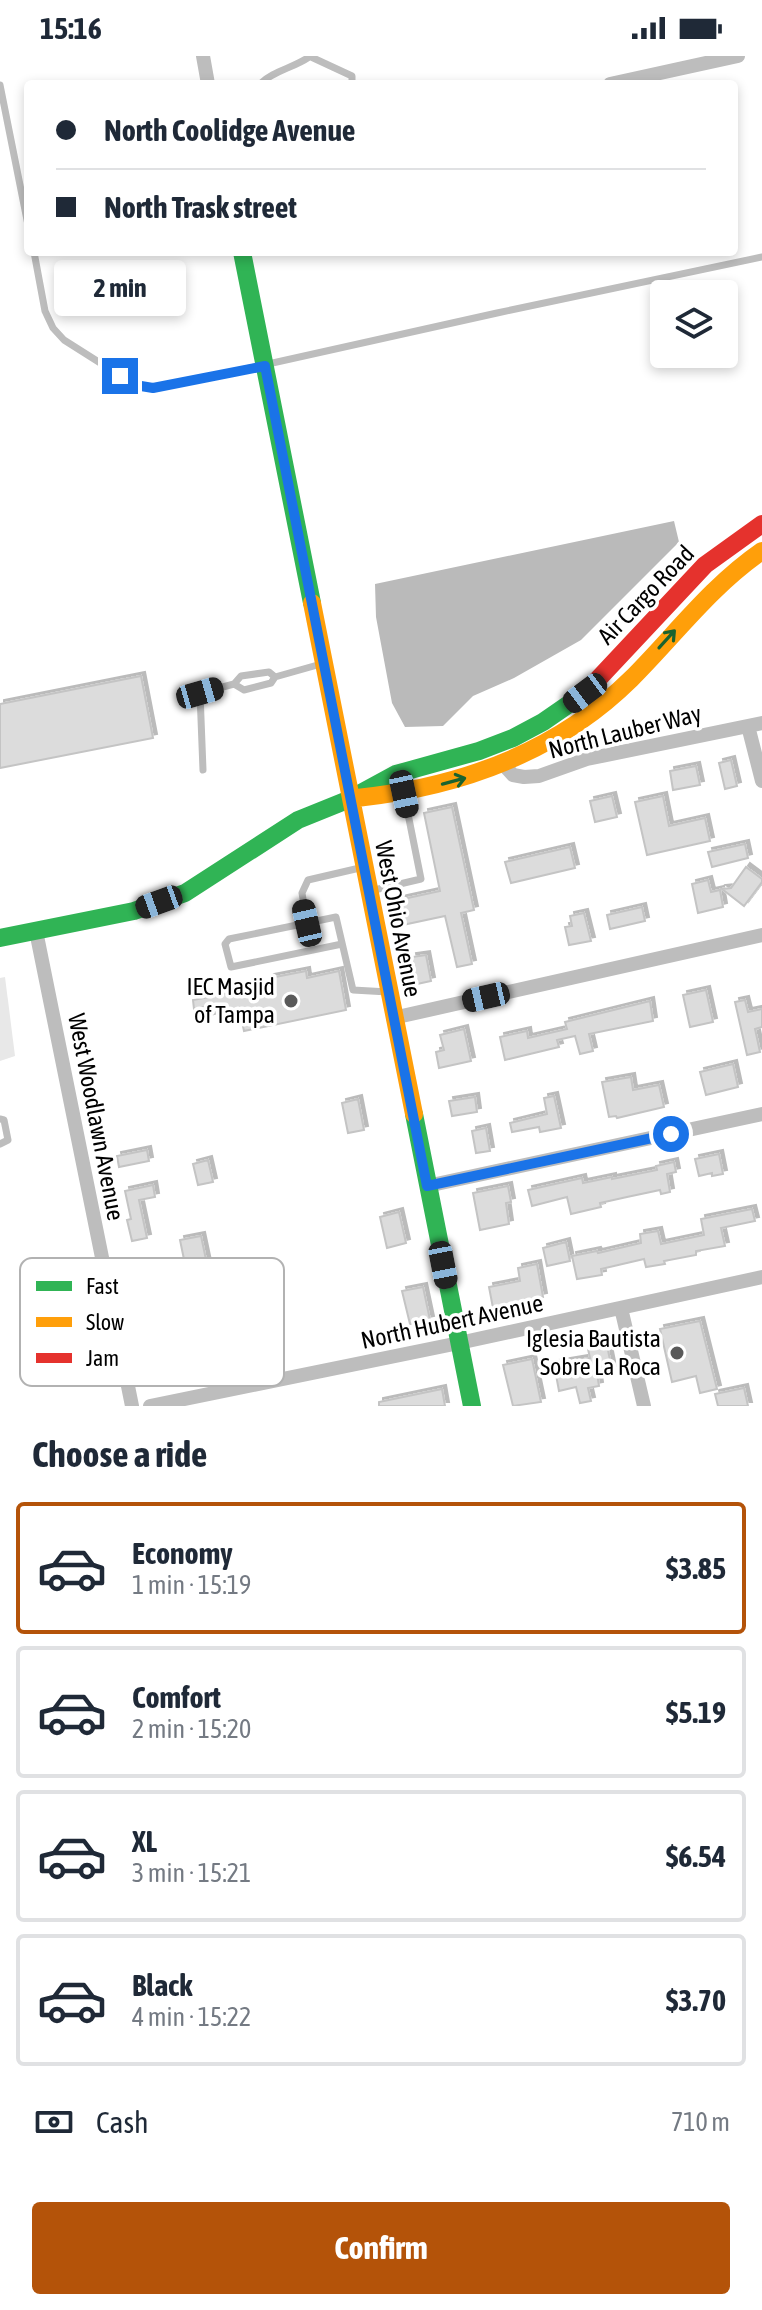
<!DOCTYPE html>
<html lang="en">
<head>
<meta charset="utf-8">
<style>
  body { margin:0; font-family:"Asap Condensed",sans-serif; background:#f2f2f3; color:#1f2937; height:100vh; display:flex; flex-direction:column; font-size:30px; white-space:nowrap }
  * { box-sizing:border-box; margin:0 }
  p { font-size:26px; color:#747a83 }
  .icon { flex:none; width:44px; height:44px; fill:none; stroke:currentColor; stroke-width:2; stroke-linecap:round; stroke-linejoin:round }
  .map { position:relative; height:1350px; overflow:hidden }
  .drawer { display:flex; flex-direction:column; background:#fff; flex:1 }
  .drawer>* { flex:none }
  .guide { position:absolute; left:24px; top:24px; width:714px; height:176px; border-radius:8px; box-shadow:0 4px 12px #0003; display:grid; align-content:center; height:176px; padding:0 32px; background:#fff }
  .buttons { position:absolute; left:650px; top:224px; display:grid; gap:16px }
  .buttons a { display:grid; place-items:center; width:88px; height:88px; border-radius:8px; background:#fff; box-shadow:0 4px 12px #0003; font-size:40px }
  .end { position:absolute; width:36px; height:36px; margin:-18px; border:10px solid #1a73e8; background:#fff; box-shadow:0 0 0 4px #fff }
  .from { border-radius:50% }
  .bubble { position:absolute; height:56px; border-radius:8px; background:#fff; box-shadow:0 4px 12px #0003; font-size:26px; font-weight:700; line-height:56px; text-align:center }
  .car { position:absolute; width:24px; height:48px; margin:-24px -12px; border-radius:10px; box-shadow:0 0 6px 2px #0007; background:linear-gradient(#222 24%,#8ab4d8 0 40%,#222 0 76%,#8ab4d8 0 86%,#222 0) }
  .guide b { display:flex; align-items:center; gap:28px; height:76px; font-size:30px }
  .guide b+b { border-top:2px solid #e0e1e3 }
  .guide i { width:20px; height:20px; background:#1f2937 }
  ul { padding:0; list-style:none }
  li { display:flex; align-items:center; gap:24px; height:132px; margin:0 16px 12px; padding:0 16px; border:4px solid #e0e1e3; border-radius:8px }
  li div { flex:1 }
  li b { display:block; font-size:30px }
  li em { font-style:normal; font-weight:700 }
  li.current { border-color:#b45309 }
  li>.icon { width:72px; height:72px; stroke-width:1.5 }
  h2 { padding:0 32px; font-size:36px; line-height:96px }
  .pay { display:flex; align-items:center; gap:20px; height:88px; padding:0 32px; font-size:30px }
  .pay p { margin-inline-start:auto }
  .action { display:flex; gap:16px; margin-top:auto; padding:16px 32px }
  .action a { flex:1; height:92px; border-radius:8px; background:#b45309; color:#fff; font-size:32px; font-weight:700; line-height:92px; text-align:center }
  .status { display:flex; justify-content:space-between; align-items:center; height:56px; padding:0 40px; background:#fff; direction:ltr }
  .status svg { height:22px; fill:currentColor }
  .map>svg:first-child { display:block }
</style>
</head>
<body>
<div class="status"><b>15:16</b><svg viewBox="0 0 49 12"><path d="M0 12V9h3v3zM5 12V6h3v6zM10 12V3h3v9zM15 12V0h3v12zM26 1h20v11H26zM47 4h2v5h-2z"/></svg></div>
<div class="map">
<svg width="762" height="1350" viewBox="0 0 762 1350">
  <defs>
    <filter id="shadow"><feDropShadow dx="4" dy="-4" stdDeviation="0" flood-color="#0004"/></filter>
  </defs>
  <rect width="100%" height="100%" fill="#fff"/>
  <path fill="#e8e8e8" d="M5 921 15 1000 0 1005V922Z"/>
  <path fill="#bababa" d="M674 465 679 486 581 584 514 622 473 640 443 670 405 671 392 647 376 561 375 528Z"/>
  <path fill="#dcdcdc" stroke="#c4c4c4" stroke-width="2" filter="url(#shadow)" d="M141 620 153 682 0 712V648Z
    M731 704 737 730 725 733 719 707Z
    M696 710 700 729 673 734 670 715Z
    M612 740 617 761 595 766 590 745Z
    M663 740 669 770 705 762 710 785 647 799 635 746Z
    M452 751 474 854 461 857 472 908 457 911 445 860 398 870 394 845 440 835 424 757Z
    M745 788 748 802 712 811 708 796Z
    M570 791 575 812 511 827 505 806Z
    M746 811 762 823V826L744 850 722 833 731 832Z
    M708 824 711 836 720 834 723 851 698 857 692 828Z
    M642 851 645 865 610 873 607 859Z
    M584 857 591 885 569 889 565 871 572 870 570 860Z
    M426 899 431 925 417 928 412 901Z
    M306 915 307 922 339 915 346 954 244 975 239 952 206 960 204 951 194 953 193 944 272 929 270 922Z
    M706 934 713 966 690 971 683 939Z
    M745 944 748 956 762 953V971L755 973 760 996 747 999 735 946Z
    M650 945 653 965 589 978 593 995 580 998 575 980 557 984 559 991 505 1004 500 981 527 975 528 982 567 973 565 966Z
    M464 973 471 1005 439 1012 436 996 444 994 440 979Z
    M733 1008 738 1031 706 1039 700 1016Z
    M631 1021 633 1034 659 1029 664 1051 617 1062 616 1060 609 1061 602 1026Z
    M554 1040 561 1072 540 1076 539 1071 512 1076 510 1067 547 1058 544 1042Z
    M475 1041 477 1056 452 1060 449 1045Z
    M358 1043 364 1074 348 1077 342 1047Z
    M486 1072 490 1095 476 1097 472 1075Z
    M147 1094 149 1105 119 1111 117 1100Z
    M719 1098 723 1118 712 1120V1117L699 1120 695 1103Z
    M208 1104 213 1126 198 1129 193 1108Z
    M674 1106 676 1116 667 1118 670 1136 661 1138 660 1134 627 1141 600 1147 601 1151 571 1158 567 1141 532 1150 528 1134 582 1122 583 1127 612 1121V1123L657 1114 656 1110Z
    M153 1129 155 1141 139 1144 147 1182 132 1185 127 1164 131 1163 125 1135Z
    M508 1130 511 1146 506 1147 509 1168 480 1174 473 1137Z
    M752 1153 755 1165 721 1172 725 1190 696 1195V1199L664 1205 665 1208 646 1211 644 1203 601 1213 602 1219 577 1223 572 1200 597 1195 598 1197 641 1187 640 1178 658 1175 661 1188 704 1179 701 1163Z
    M399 1156 406 1187 387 1192 380 1161Z
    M201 1180 208 1213 187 1218 180 1184Z
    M566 1186 570 1205 547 1210 543 1192Z
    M537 1208 543 1241 493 1252 489 1231 520 1225 518 1212Z
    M423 1231 430 1264 410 1268 402 1235Z
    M700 1265 717 1333 700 1337 696 1320 672 1326 660 1273Z
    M607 1289 612 1314 597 1317 599 1330 588 1332 591 1345 580 1347 576 1331 559 1335 554 1308 590 1302 588 1293Z
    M532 1303 541 1346 513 1350 503 1309Z
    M744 1332 748 1350H718L715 1338Z
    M442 1333 445 1350H379V1346Z"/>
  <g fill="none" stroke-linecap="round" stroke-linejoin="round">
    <path stroke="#bdbdbd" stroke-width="7" d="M309 0 352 20V28
      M260 28C273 15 293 12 309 1
      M0 29 28 169
      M34 196 45 255 53 272 64 284 135 329 153 332 196 324 497 257 762 201
      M234 628 244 634 271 627 275 621
      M203 714 200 637 234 628 241 620 269 616 275 621 321 608
      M370 835 421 823 404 738
      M307 867 302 837 308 824 364 811
      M342 888 231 911 225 888 229 883 336 861 353 934 388 936
      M0 1063 4 1064 8 1084 0 1088"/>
    <path stroke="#bdbdbd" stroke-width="14" d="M203 0 208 28
      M610 28 738 0
      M748 670 762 725
      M503 708 513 719 524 721 539 720 587 703 762 667
      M36 875 132 1350
      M393 962 762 879
      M427 1130 762 1058
      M621 1252 644 1350
      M150 1350 459 1287 762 1221"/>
    <path stroke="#30b455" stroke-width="18" d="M242 196 312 547
      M0 882 134 855 185 837 298 764 350 743 396 718 479 695 513 682 543 666 585 637
      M414 1058 472 1350"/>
    <path stroke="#ff9f0a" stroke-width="18" d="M312 547 414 1058
      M357 742C460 731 556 697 631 623 675 579 710 531 762 495"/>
    <path stroke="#e5322d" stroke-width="18" d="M585 637 705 509 762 468"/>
  </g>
  <defs><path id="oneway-shaft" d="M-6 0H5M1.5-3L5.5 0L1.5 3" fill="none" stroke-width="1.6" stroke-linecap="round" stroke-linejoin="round" transform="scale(2)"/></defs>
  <g stroke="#1a632f">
    <use href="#oneway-shaft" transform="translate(667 583) rotate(-48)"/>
    <use href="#oneway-shaft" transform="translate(454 725) rotate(-15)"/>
  </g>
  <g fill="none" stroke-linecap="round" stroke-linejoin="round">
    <path stroke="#1a73e8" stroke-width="10" d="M120 320 135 329 153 332 265 310 427 1130 671 1078"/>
  </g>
  <g fill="#595959" stroke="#fff" stroke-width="3">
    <circle cx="291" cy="945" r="8"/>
    <circle cx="677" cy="1297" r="8"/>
  </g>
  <g text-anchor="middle" stroke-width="7" stroke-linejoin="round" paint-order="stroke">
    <g font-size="24" fill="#000" stroke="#fff">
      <text transform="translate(646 539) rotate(-46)" y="8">Air Cargo Road</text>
      <text transform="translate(625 676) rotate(-14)" y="8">North Lauber Way</text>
      <text transform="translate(398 863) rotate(79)" y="8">West Ohio Avenue</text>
      <text transform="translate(96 1061) rotate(79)" y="8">West Woodlawn Avenue</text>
      <text transform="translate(452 1266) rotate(-12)" y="8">North Hubert Avenue</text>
    </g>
    <g font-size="24" fill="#000" stroke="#fff" text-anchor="end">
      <text x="275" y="939">IEC Masjid<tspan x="275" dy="28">of Tampa</tspan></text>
      <text x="661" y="1291">Iglesia Bautista<tspan x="661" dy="28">Sobre La Roca</tspan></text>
    </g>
  </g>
  <rect x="20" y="1202" width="264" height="128" rx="12" fill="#fff" stroke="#b2b2b2" stroke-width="2"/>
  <rect x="36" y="1225" width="36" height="10" fill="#30b455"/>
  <rect x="36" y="1261" width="36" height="10" fill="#ff9f0a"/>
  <rect x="36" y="1297" width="36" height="10" fill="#e5322d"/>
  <g font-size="22" fill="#000">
    <text x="86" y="1238">Fast</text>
    <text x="86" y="1274">Slow</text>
    <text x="86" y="1310">Jam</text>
  </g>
</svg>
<div class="buttons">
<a><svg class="icon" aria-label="layers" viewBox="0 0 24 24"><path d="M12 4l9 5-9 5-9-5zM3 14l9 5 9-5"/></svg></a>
</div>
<i class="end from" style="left:671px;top:1078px"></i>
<i class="end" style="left:120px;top:320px"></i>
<div class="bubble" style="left:54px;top:204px;width:132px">2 min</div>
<i class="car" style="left:200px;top:637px;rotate:74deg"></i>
<i class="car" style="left:585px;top:637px;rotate:233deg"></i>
<i class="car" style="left:404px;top:738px;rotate:168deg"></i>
<i class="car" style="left:159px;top:846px;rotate:250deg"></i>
<i class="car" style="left:307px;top:867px;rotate:347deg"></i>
<i class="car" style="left:486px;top:941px;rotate:257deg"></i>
<i class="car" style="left:443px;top:1209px;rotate:169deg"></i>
<div class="guide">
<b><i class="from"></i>North Coolidge Avenue</b>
<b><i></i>North Trask street</b>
</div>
</div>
<section class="drawer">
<h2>Choose a ride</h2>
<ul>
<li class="current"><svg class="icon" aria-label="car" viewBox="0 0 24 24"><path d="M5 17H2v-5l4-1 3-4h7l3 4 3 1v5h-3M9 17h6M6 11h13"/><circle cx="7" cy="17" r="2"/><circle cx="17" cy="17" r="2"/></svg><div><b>Economy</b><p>1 min · 15:19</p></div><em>$3.85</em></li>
<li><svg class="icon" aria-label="car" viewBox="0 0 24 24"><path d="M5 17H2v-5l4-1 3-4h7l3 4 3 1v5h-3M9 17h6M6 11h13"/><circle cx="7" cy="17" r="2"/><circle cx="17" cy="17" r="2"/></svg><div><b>Comfort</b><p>2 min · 15:20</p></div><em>$5.19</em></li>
<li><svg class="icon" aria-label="car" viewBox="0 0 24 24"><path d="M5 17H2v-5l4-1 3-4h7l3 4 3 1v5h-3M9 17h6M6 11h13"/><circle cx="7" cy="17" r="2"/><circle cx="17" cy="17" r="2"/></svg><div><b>XL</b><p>3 min · 15:21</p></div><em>$6.54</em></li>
<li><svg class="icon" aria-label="car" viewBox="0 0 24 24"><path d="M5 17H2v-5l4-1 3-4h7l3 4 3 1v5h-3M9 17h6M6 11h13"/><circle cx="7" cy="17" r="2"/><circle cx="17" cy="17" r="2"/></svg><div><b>Black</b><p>4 min · 15:22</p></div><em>$3.70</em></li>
</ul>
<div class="pay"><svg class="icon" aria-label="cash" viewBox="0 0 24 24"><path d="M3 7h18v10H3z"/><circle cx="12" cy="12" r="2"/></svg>Cash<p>710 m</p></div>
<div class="action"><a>Confirm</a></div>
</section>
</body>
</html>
